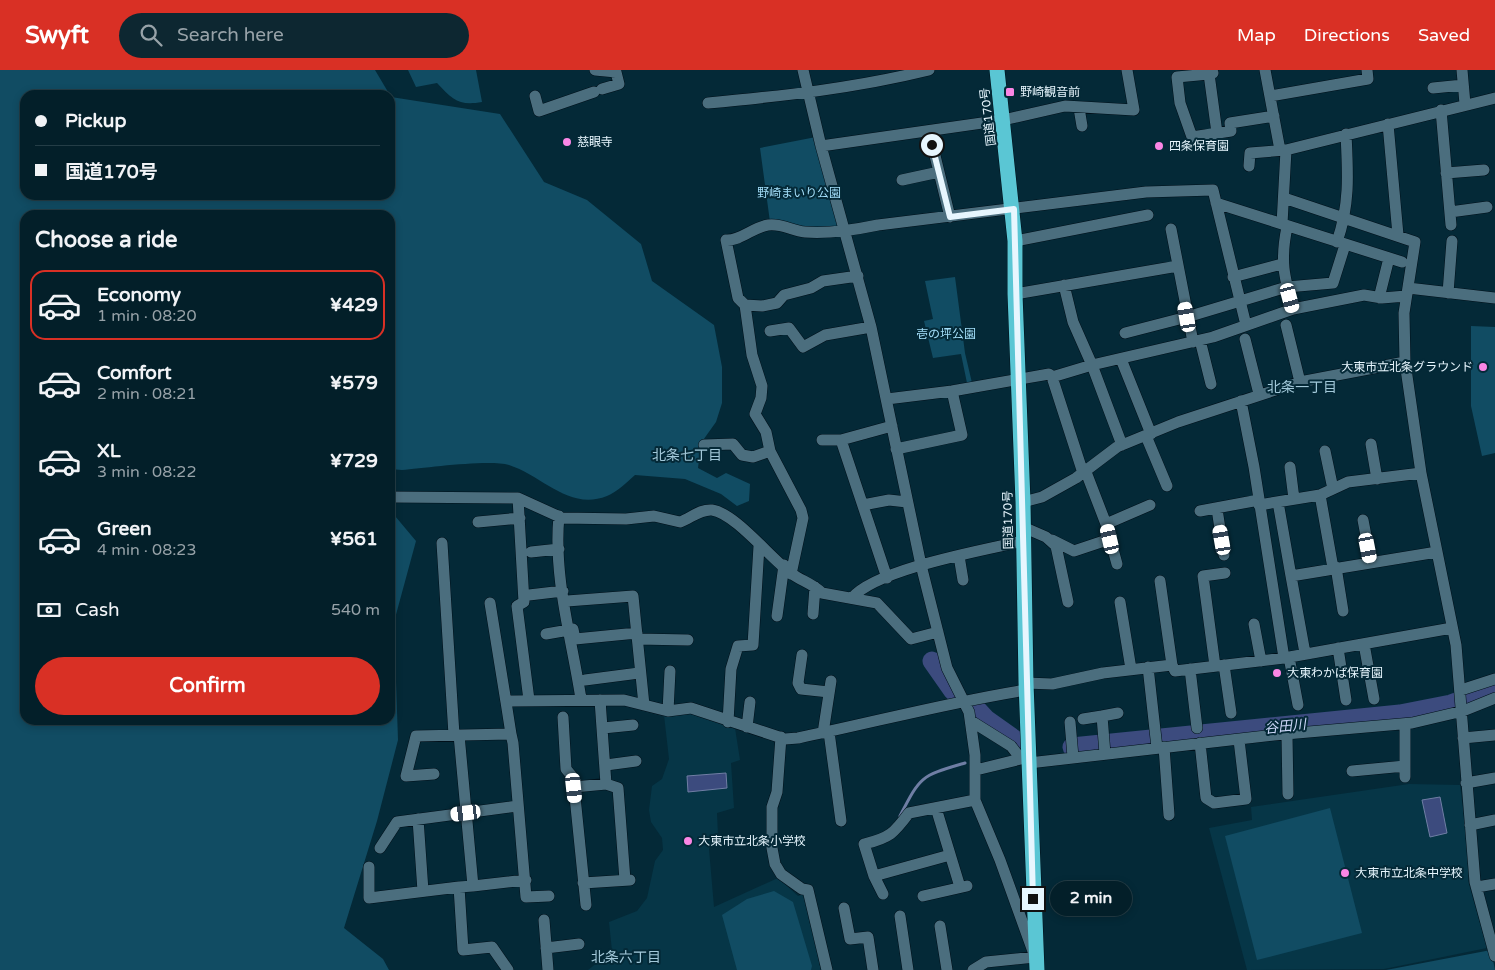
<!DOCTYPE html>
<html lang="en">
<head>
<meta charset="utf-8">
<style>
  body { margin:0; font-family:"Varela Round","Noto Sans JP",sans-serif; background:#0d2731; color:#f1f3f6; height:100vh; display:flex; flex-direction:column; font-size:19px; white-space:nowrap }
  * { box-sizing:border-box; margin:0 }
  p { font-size:16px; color:#97a2a8 }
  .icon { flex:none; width:28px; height:28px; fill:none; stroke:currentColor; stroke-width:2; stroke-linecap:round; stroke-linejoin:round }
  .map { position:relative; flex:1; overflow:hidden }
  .details { position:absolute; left:20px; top:140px; width:375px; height:515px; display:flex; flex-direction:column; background:#031f29; border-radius:15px; box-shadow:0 2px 8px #0003,0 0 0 1px #243d46 }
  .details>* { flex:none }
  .guide { position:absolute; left:20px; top:20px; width:375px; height:110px; border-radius:15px; box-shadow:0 2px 8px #0003,0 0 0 1px #243d46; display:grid; align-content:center; height:110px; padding:0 15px; background:#031f29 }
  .end { position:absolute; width:22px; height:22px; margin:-11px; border:6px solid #e7f6fe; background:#111; box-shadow:0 0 0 2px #111 }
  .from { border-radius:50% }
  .bubble { position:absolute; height:35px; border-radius:18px; background:#031f29; box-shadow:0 2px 8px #0003,0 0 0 1px #243d46; font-size:16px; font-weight:800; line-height:35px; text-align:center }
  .car { position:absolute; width:15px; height:30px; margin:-15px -8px; border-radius:6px; box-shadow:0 0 4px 1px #0007; background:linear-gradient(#fff 24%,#345 0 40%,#fff 0 76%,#345 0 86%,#fff 0) }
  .guide b { display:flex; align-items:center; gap:18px; height:48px; font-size:19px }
  .guide b+b { border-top:1px solid #243d46 }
  .guide i { width:12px; height:12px; background:#f1f3f6 }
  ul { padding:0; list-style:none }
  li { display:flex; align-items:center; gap:15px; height:70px; margin:0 10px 8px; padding:0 5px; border:2px solid transparent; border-radius:15px }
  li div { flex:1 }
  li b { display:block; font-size:19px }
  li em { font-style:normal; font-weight:800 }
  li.current { border-color:#d93025 }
  li>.icon { width:45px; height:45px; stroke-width:1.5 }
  h2 { padding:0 15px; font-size:22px; line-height:60px }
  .pay { display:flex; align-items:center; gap:12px; height:55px; padding:0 15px; font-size:19px }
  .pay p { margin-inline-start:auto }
  .button { display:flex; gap:10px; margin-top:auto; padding:10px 15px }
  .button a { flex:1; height:58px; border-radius:30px; background:#d93025; color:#fff; font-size:20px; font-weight:800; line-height:58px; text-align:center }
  header { display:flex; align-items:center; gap:30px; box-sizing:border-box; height:70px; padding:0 25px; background:#d93025; color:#fff }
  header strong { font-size:24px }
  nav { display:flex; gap:28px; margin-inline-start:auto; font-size:18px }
  .search { width:350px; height:45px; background:#0d2731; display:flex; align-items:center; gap:12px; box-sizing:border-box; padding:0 18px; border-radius:28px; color:#97a2a8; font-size:19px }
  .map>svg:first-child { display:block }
</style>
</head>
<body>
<header>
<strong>Swyft</strong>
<div class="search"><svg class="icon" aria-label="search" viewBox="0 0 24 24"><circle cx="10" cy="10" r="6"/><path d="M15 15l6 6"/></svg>Search here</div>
<nav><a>Map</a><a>Directions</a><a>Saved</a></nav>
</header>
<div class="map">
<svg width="1495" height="900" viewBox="0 0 1495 900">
  <rect width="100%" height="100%" fill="#042937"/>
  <path fill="#063647" d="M687 642 735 658 740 690 731 693 734 738 717 743 718 765 709 779 714 837 778 808 798 826 804 824 821 900H588L612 881 609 852 637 841 647 828 655 791 663 780 662 768 651 752 649 740 652 716 662 709 669 689 664 645Z
    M1409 714 1460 715 1470 796 1468 811 1487 878 1384 899 1247 900 1209 758 1252 750 1251 737Z"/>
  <path fill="#114c63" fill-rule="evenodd" d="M0 0H375L391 27 500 44 544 112 587 130 641 174 652 211 714 255 722 297V333L716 352 701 373 698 398 717 408 726 403 750 414 749 431 737 436 721 424 685 409 635 405C627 412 617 422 607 426 569 441 543 406 509 395 489 389 425 398 402 400L390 399V145H25V650H390V440L416 471 394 552 398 670 377 751 344 858 383 889 389 900H0ZM25 25H390V125H25Z
    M408 0H476L482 32C459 36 453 30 437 13L416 17Z
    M816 67 841 157 825 159 770 152 760 78Z
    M955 207 965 283 972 313H967L961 284 933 288 924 251 933 249 925 211Z
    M1471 256 1495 257V383L1482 386 1471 336Z
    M1330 738 1362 863 1257 890 1225 766Z
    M774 821 793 832 812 896 811 900H737L722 845 747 829Z
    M1491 880 1495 900H1386Z"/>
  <path fill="#3c4b7e" stroke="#6f7ea4" d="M726 703 727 718 688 722 687 706Z
    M1440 727 1447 763 1430 767 1422 730Z"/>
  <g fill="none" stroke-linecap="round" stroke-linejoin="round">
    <path stroke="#6f7ea4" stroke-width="3" d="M900 746C921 705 921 706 965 693"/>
    <path stroke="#3c4b7e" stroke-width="19" d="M932 591 953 621
      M974 636 986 649 1024 676
      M1072 677 1400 644 1451 634 1495 618"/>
    <defs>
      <path id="street" d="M595 0 616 2 619 14 602 19
        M803 0 821 76 871 257 921 495 947 598 969 642 975 685V730L1000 790 1035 887 986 892 973 900
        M1212 0 1213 3 1209 4 1177 7 1180 33 1192 67 1231 61 1230 53 1274 46
        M1265 0 1280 80
        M1462 0 1465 34
        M1209 4 1217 63
        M1433 18 1463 15
        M535 26 539 41 594 22
        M1270 26 1368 9 1367 0
        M708 33C783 26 856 18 929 0
        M1079 38 1082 56
        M1441 40 1451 155
        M1388 54 1398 165
        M929 61 950 147
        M821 76 1003 50 1065 36 1134 40 1127 0
        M1249 96 1250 83 1286 80 1495 28
        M1446 103 1484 100
        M902 110 939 102
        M1284 128 1415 172 1404 243 1405 292 1421 403 1456 575 1475 812 1495 886
        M1216 133 1402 192
        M1450 142 1487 137
        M1282 154 1286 80
        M1287 157C1280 191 1284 206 1293 239
        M1171 159 1193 272
        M1015 171 1148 145
        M1337 172C1350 134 1348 104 1346 64
        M1233 207 1282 194
        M1064 215 1073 252 1092 295 1122 375
        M1408 218 1495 228
        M1448 223 1452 171
        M1015 224 1178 196
        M1379 228 1389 188
        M745 235 762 236 777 233 784 225 811 218 823 211 858 206
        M1286 255 1300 312
        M770 261 789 258 803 277 825 265 871 257
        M1125 263 1187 247 1287 217 1333 213 1345 175
        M1245 269 1259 324
        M1200 270 1211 314
        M1121 289 1151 364
        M1052 307 1083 403
        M887 329 952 321 1049 304 1052 307 1092 295 1213 267 1293 239 1364 225 1382 228 1406 226
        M1241 331 1254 397 1284 588
        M1146 366 1167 416
        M822 370H841L892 356
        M841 370 887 508
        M1371 374 1377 409
        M704 375 733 374 742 385 753 387 770 381
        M896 379 962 365 952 321
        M1325 381 1333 419
        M1290 397 1294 429
        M1086 402 1106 454 1117 494
        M1320 425 1333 498
        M390 427 518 428 562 448 626 449 654 446 680 452C691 448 700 439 712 440 735 443 771 489 792 504 802 511 813 514 822 523L877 533 911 569 938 562
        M518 428 524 532 517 536 529 630
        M1023 432 1042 427 1076 408 1117 377 1178 352 1300 312 1405 292
        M1278 432 1291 506 1437 482
        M863 435 889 430 907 432
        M1259 435 1320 425 1348 412 1421 403
        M1217 439 1224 485
        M1200 441 1259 430
        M559 446C553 507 572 570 581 629
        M1363 450 1371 492
        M478 452 520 448
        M1106 454 1150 435
        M1023 457 1046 467 1056 476 1068 532
        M1052 470 1074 481 1110 469
        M442 473 454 665
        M531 482 559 479
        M959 486 963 510
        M1336 497 1343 541
        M791 504 803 448 801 440 770 381 766 362 755 344 761 328 762 316 752 285 745 235 738 228 726 170C741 171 753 157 768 155 782 153 792 161 805 162 830 164 854 160 878 155L1146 122 1213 120 1246 255
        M1291 506 1305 583
        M1160 511 1172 595 1175 601 1284 588 1452 558
        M529 525 563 521
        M852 528C876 499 984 480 1023 471
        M567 531 633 526 644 635
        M1120 532 1131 599
        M490 533 506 632
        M813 544 815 517
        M777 546 784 495
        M1254 554 1261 591
        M573 559 575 569 637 563
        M546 564 569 560
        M638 569 688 570
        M1364 574 1374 629
        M1338 578 1346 630
        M802 585 798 613 801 619 829 622
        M1289 587 1298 635
        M1224 595 1231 643
        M1215 596 1203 506 1225 503
        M1148 597 1157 678
        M1190 599 1197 658
        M585 610 639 603
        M1026 613 1052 614 1103 603 1172 595
        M1461 620 1495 609
        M600 630 606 714
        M668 641 670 601
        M563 647 566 699 571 705 574 717 586 835
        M1083 649 1102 646
        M971 651 1011 676 1021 689
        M728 652 731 599 738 576 753 575 759 476
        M1070 652 1073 687
        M1405 654V707
        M747 657 750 632
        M603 658 633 655
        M829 662 841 751
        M823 663 831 611
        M511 664 513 673 526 827 549 826
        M459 665 473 816 459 817 463 880 492 877 508 900
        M1287 666 1288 724
        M781 667 777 722 772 737V778L775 794 781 804 802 819 808 820 827 900
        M1463 668 1495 665
        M1200 673 1206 728 1214 733 1246 729 1239 670
        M1164 677 1169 745
        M1105 684 1102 646 1118 643
        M1029 693 1274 665 1412 653 1463 641 1495 628
        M606 695 636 691
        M976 700 1025 688
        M1352 701 1405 696
        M434 704 406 706 416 666 511 664 506 632 512 631 624 630 668 641 691 638 785 669 798 668C875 652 950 632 1026 620
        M1466 713 1495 708
        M574 717 606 714 618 718 625 810
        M936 738 960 817
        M418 749 423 821
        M1470 755 1495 750
        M380 778 397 752 518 736
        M369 797V828L459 817
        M874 806 950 785
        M583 813 630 810
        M473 816 526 810
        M1477 817 1495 814
        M883 824 874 806 864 774C890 768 894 763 909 743L975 730
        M923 826 967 816
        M844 838 850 869 868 867 873 900
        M900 846 908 900
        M544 850 548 900
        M940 856 947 900
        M546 878 579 874"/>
      <path id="highway" d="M997 0 1015 171V224L1023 432 1026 613 1037 900"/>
    </defs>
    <use href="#street" stroke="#00101a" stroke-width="12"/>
    <use href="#highway" stroke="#00101a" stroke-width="16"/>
    <use href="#street" stroke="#4b6e7e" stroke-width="11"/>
    <use href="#highway" stroke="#5ac6d4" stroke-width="15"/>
  </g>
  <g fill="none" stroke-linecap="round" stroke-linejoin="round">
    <path stroke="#e7f6fe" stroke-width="6" d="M932 75 950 147 1014 139 1033 829"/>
  </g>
  <g fill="#fb86e5" stroke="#042937" stroke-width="2">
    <rect x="1005" y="17" width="10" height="10" rx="2.5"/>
    <circle cx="567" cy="72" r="5"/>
    <circle cx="1159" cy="76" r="5"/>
    <circle cx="1483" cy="297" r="5"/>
    <circle cx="1277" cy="603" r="5"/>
    <circle cx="688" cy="771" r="5"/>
    <circle cx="1345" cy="803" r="5"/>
  </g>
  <g text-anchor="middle" stroke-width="4" stroke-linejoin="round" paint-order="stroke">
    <g font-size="12" fill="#e7f6fe" stroke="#042937" text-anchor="start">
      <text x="1020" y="26">野崎観音前</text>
      <text x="577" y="76">慈眼寺</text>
      <text x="1169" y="80">四条保育園</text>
      <text x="1473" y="301" text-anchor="end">大東市立北条グラウンド</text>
      <text x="1287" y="607">大東わかば保育園</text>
      <text x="698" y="775">大東市立北条小学校</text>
      <text x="1355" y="807">大東市立北条中学校</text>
    </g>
    <g font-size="12" fill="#e7f6fe" stroke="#042937">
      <text transform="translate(988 47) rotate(-97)" y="4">国道170号</text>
      <text transform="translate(1008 450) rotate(-91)" y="4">国道170号</text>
    </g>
    <g font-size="12" fill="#a4dffa" stroke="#042937">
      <text x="799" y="127">野崎まいり公園</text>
      <text x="946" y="268">壱の坪公園</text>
    </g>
    <g font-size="14" fill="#a2c8d9" stroke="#042937">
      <text x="1302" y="322">北条一丁目</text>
      <text x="687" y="390">北条七丁目</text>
      <text x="626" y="892">北条六丁目</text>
    </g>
    <g font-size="14" font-style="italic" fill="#cbd6f7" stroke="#042937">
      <text transform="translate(1285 656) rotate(-6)" y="5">谷田川</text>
    </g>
  </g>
</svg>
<i class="end from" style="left:932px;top:75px"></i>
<i class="end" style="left:1033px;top:829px"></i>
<div class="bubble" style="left:1050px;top:811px;width:82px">2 min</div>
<i class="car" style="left:1290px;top:228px;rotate:165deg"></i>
<i class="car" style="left:1187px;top:247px;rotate:350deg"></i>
<i class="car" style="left:1110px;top:469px;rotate:347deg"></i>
<i class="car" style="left:1222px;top:470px;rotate:350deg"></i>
<i class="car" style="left:1368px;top:478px;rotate:169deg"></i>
<i class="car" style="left:574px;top:718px;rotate:174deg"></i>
<i class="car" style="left:466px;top:743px;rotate:263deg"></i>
<div class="guide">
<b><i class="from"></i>Pickup</b>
<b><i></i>国道170号</b>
</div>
<section class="details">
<h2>Choose a ride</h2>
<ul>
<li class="current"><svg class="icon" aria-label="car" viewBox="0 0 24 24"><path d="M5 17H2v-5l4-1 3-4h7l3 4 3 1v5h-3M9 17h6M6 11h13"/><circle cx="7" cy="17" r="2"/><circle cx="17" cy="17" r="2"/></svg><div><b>Economy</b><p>1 min · 08:20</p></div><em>¥429</em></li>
<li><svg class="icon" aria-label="car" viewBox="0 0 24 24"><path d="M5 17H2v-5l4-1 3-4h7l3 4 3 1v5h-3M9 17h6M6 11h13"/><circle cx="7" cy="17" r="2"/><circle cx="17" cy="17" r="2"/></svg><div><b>Comfort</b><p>2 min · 08:21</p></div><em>¥579</em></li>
<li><svg class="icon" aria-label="car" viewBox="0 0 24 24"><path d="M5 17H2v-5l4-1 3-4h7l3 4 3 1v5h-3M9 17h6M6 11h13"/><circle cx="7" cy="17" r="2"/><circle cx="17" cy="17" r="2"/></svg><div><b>XL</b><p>3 min · 08:22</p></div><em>¥729</em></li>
<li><svg class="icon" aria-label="car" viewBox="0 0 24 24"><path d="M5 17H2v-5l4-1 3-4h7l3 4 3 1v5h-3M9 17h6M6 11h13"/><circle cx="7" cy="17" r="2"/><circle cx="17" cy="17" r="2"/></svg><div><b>Green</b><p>4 min · 08:23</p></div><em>¥561</em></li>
</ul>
<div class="pay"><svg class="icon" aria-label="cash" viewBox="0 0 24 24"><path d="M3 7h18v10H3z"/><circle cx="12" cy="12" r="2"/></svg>Cash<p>540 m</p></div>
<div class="button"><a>Confirm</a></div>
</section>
</div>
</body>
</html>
